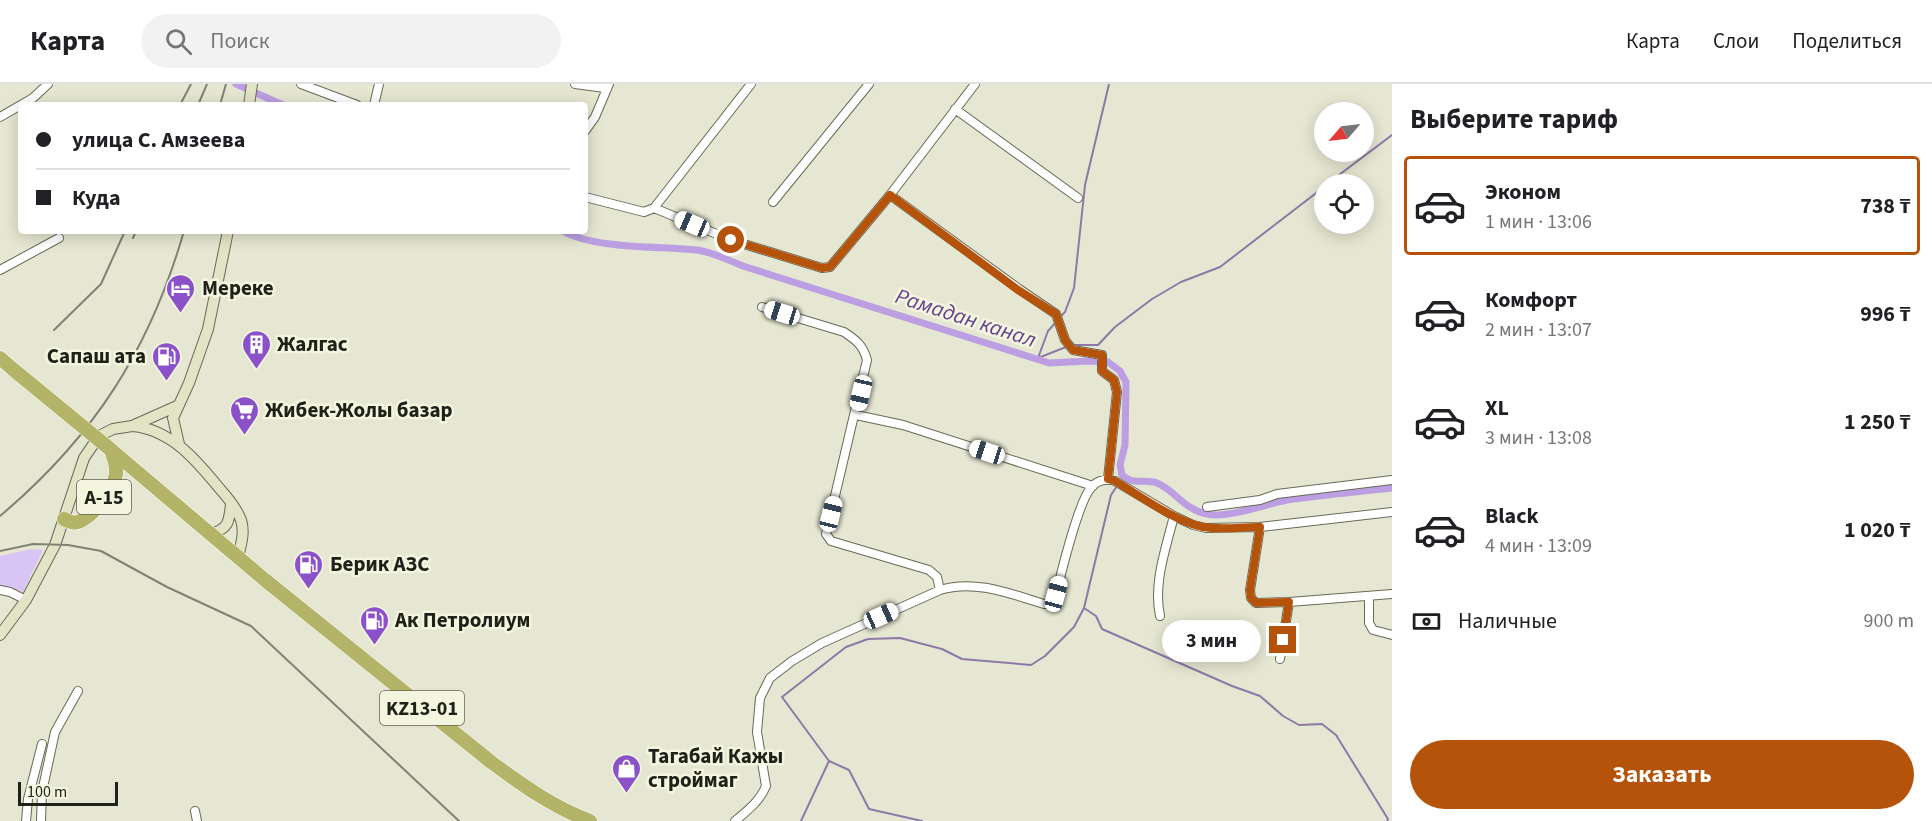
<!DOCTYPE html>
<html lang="ru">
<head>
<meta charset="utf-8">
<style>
  body { margin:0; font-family:"Source Sans 3",sans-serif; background:#f2f2f2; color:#202124; height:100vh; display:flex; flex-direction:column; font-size:22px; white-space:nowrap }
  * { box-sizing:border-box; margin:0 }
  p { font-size:20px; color:#757577 }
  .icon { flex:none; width:33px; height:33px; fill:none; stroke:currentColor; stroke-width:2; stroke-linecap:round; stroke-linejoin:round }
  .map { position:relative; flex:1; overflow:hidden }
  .side { display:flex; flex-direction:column; background:#fff; width:540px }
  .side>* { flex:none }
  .banner { position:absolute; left:18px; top:18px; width:570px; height:132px; border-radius:6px; box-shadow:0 3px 15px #0003; display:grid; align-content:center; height:132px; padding:0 18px; background:#fff }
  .needle { width:39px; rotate:242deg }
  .controls { position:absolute; left:1314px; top:18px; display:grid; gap:12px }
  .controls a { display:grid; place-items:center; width:60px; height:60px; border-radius:50%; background:#fff; box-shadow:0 3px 15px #0003; font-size:30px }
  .scale { position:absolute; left:18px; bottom:15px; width:100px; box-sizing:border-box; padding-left:6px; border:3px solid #202119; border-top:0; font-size:16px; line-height:21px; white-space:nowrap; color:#202119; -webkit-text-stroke:4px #f3f5df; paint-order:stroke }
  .end { position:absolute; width:27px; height:27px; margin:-14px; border:8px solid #b45309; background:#fff; box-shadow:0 0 0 3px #fff }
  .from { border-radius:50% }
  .bubble { position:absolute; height:42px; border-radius:21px; background:#fff; box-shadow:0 3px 15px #0003; font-size:20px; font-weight:700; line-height:42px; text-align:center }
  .car { position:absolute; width:18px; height:36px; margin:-18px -9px; border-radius:8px; box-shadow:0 0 4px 2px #0007; background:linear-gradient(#fff 24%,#345 0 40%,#fff 0 76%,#345 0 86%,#fff 0) }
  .banner b { display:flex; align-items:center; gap:21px; height:57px; font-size:22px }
  .banner b+b { border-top:2px solid #e0e0e0 }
  .banner i { width:15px; height:15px; background:#202124 }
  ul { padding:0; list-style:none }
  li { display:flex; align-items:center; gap:18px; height:99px; margin:0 12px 9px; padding:0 6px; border:3px solid transparent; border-radius:6px }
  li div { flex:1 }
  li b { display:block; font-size:22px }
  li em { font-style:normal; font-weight:700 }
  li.selected { border-color:#b45309 }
  li>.icon { width:54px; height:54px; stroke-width:1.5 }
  h2 { padding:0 18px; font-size:27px; line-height:72px }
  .pay { display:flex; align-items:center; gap:15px; height:66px; padding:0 18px; font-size:22px }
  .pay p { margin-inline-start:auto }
  .cta { display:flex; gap:12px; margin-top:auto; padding:12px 18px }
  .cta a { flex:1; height:69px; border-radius:36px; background:#b45309; color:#fff; font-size:24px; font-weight:700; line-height:69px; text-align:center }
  header { display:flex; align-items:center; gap:36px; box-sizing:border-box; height:84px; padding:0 30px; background:#fff; border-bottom:2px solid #e0e0e0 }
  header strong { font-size:28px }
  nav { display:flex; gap:33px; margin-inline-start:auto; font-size:21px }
  .search { width:420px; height:54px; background:#f2f2f2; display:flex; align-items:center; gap:15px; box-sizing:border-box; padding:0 21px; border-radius:33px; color:#757577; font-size:22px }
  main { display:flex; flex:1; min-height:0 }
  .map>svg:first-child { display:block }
</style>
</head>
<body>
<header>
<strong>Карта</strong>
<div class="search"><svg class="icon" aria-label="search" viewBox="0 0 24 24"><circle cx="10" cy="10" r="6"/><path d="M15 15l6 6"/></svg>Поиск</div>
<nav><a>Карта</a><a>Слои</a><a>Поделиться</a></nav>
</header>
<main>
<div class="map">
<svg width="1392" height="737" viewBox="0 0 1392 737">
  <rect width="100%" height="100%" fill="#e6e7d2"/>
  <path fill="#d8c5f5" d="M31 465 43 466 23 508 0 501V472Z"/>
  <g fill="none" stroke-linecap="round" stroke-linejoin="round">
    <path stroke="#8c79a6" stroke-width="2" d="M1327 100 1392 51
      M1060 233 1065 228 1074 204 1085 101 1109 0
      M1071 261H1098L1115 243 1152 215 1181 198 1220 183 1324 103
      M1038 274 1066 263
      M1038 274 1048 247 1057 237
      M1084 524 1096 532 1102 545 1232 602 1260 612 1283 632 1299 641 1322 640 1336 651 1388 735 1387 737
      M801 737 829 677
      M922 737 869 725 849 686 829 677 782 613 846 563 868 555 900 554 942 565 962 575 1031 581 1045 572 1074 543 1084 524 1111 411 1117 402"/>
    <path stroke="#bb9fe2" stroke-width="7" d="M236 0 283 21
      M563 147C593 165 661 162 697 166 714 168 731 178 746 183L1049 279 1089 277 1108 278 1120 287 1126 298 1125 361 1120 381 1122 391C1126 394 1130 397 1134 397 1142 398 1149 396 1157 399 1176 407 1183 425 1207 430 1226 435 1266 420 1287 416 1322 411 1357 408 1392 404"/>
    <defs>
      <path id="minor" d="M301 0 357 21
        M575 0 605 4
        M374 21 379 0
        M955 25 1078 114
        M0 33 33 14 48 0
        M585 47 595 33 609 0
        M890 111 975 0
        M585 113 644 128 654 124 731 156 822 184 830 183 890 111 1019 205 1056 230 1065 256 1073 266 1102 271V287L1114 296 1117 308 1108 395
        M773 118 869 0
        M654 124 751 0
        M0 186 59 154
        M762 223 844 248C856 256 863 261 867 276L826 450 831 457 929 486 937 493 940 506
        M856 331 903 341 1093 402
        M1207 423 1260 416 1277 410 1392 396
        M1260 443 1250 506 1251 514 1256 519 1289 518 1392 510
        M0 506 10 508 26 516
        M1369 512V539L1373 546 1392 551
        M1160 532C1153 499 1166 464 1174 432
        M1280 575 1289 518
        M195 727 197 737
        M26 737 28 715 42 660
        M41 737 42 708 55 648 78 607
        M735 737C747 727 760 717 766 702L757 648 760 614 770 594 792 577 822 559 940 506C975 495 1011 510 1044 520H1049C1057 513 1059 500 1061 490 1066 471 1079 419 1090 405 1096 397 1105 394 1115 397L1174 432 1193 441 1206 444 1260 443 1392 428"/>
      <path id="secondary" d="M249 21 252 0
        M133 342C172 346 197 377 220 405 228 414 237 425 241 436 245 448 241 461 238 473
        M179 360 173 334 189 299 208 245 228 147
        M211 450C229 444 229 438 231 420
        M0 551 26 516 55 461 84 374 99 352 113 345 132 342 177 322"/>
      <path id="trunk" d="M0 274 15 287
        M110 365 265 496 491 678C522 701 553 723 590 737
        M64 435C69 437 73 440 78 438 93 433 114 405 116 390 117 382 114 374 111 366"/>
    </defs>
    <use href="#minor" stroke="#686956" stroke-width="10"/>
    <use href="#secondary" stroke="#686956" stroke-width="12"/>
    <use href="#trunk" stroke="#fff" stroke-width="15"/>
    <use href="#minor" stroke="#fff" stroke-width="8"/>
    <use href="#secondary" stroke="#e3e3c6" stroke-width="10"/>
    <use href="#trunk" stroke="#b4b468" stroke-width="14"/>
    <path stroke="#818274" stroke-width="2" d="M180 21 191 0
      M198 21 207 0
      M220 21 226 0
      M133 154 136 147
      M54 246 101 200 125 147
      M0 432C94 353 150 265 184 147
      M0 467 33 460 68 461 101 467 167 503 251 542 459 737"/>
    <defs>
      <path id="trunk-bridge" d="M15 287 110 365"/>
    </defs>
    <use href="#trunk-bridge" stroke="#fff" stroke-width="15" stroke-linecap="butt"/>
    <use href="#trunk-bridge" stroke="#b4b468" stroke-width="14"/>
  </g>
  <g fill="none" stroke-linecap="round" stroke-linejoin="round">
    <path stroke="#b45309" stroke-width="8" d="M731 156 822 184 830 183 890 111 1018 206 1056 230 1065 256 1073 266 1102 271V287L1114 296 1117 308 1108 395 1115 397C1140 412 1174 437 1203 443 1221 446 1242 443 1260 443L1250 506 1251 514 1256 519 1289 518 1283 556"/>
  </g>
  <defs>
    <symbol id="hotel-pin" viewBox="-11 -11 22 30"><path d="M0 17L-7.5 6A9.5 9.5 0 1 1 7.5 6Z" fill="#8b51c8" stroke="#f3f5df"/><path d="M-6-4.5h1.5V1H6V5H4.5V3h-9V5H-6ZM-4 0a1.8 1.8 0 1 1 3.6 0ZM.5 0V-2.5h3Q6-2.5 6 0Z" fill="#fff"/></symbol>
    <symbol id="building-pin" viewBox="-11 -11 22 30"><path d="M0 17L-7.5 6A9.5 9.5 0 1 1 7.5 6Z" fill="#8b51c8" stroke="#f3f5df"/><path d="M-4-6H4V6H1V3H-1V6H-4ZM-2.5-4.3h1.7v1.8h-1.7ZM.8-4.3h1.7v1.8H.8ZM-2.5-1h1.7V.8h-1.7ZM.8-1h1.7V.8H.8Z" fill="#fff"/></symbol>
    <symbol id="fuel-pin" viewBox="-11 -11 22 30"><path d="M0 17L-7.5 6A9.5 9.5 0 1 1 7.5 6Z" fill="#8b51c8" stroke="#f3f5df"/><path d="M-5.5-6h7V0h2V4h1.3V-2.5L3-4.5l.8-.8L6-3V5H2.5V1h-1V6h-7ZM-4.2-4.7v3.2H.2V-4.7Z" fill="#fff"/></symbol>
    <symbol id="supermarket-pin" viewBox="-11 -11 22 30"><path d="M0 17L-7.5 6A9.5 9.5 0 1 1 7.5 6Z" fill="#8b51c8" stroke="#f3f5df"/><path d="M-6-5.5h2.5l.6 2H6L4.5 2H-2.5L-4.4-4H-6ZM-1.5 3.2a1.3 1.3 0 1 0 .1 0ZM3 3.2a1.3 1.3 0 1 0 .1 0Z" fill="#fff"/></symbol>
    <symbol id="shop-pin" viewBox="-11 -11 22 30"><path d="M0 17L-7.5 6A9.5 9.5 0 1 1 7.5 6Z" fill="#8b51c8" stroke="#f3f5df"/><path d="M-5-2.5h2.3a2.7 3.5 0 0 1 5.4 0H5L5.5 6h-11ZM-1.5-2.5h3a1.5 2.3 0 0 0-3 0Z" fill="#fff"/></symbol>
  </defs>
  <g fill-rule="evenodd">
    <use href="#hotel-pin" x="164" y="188" width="33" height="45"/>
    <use href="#building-pin" x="240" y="244" width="33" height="45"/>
    <use href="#fuel-pin" x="150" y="256" width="33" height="45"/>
    <use href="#supermarket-pin" x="228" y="310" width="33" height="45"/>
    <use href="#fuel-pin" x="292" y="464" width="33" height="45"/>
    <use href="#fuel-pin" x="358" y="520" width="33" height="45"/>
    <use href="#shop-pin" x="610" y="668" width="33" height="45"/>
  </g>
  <g text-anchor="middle" stroke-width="5" stroke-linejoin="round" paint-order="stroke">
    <g fill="#f3f5df" stroke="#5f6154" stroke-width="1.5">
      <rect x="77" y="396" width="54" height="34" rx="4.5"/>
      <rect x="380" y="607" width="84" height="34" rx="4.5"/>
    </g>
    <g font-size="20" font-weight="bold" fill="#202119">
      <text x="104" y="420">A-15</text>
      <text x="422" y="631">KZ13-01</text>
    </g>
    <g font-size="21" font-weight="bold" fill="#202119" stroke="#f3f5df" text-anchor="start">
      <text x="202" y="211">Мереке</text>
      <text x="277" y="267">Жалгас</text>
      <text x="146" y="279" text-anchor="end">Сапаш ата</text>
      <text x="265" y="333">Жибек-Жолы базар</text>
      <text x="330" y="487">Берик АЗС</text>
      <text x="395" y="543">Ак Петролиум</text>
      <text x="648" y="679">Тагабай Кажы<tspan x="648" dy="24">строймаг</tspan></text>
    </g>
    <g font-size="22" font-style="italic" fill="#643f8e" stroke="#f3f5df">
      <text transform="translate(966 233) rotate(18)" y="8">Рамадан канал</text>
    </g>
  </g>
</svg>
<div class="controls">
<a><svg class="needle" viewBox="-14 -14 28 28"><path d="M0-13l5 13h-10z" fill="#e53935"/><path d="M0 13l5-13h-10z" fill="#757577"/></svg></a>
<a><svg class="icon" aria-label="locate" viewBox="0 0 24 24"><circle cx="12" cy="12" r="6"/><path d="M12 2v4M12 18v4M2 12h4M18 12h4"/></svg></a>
</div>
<div class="scale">100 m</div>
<i class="end from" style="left:731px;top:156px"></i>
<i class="end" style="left:1283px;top:556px"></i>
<div class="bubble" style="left:1162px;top:536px;width:99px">3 мин</div>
<i class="car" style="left:692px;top:140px;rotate:293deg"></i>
<i class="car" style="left:782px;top:229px;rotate:287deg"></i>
<i class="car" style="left:861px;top:309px;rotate:193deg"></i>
<i class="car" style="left:987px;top:368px;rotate:288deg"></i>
<i class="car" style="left:831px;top:430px;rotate:14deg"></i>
<i class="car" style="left:1056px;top:510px;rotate:15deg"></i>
<i class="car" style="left:881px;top:532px;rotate:66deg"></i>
<div class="banner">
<b><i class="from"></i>улица С. Амзеева</b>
<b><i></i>Куда</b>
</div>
</div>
<section class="side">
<h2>Выберите тариф</h2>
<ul>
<li class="selected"><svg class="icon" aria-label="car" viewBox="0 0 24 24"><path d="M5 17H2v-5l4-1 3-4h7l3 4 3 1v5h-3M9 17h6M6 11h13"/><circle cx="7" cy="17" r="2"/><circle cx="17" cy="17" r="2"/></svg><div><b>Эконом</b><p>1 мин · 13:06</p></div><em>738 ₸</em></li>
<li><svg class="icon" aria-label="car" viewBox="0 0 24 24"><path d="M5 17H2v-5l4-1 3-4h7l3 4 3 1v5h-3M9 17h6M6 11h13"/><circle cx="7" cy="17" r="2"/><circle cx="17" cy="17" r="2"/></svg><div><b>Комфорт</b><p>2 мин · 13:07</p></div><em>996 ₸</em></li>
<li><svg class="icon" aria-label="car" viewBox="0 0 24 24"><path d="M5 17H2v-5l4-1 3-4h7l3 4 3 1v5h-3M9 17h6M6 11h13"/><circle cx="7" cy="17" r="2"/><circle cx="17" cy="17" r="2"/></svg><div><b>XL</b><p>3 мин · 13:08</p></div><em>1 250 ₸</em></li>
<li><svg class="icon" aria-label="car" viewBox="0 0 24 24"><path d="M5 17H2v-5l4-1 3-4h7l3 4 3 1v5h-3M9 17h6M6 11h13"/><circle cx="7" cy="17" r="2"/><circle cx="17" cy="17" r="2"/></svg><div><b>Black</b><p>4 мин · 13:09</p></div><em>1 020 ₸</em></li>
</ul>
<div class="pay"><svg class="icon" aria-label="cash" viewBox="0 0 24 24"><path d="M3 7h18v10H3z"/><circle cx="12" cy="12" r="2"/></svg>Наличные<p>900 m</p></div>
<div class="cta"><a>Заказать</a></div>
</section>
</main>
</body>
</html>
